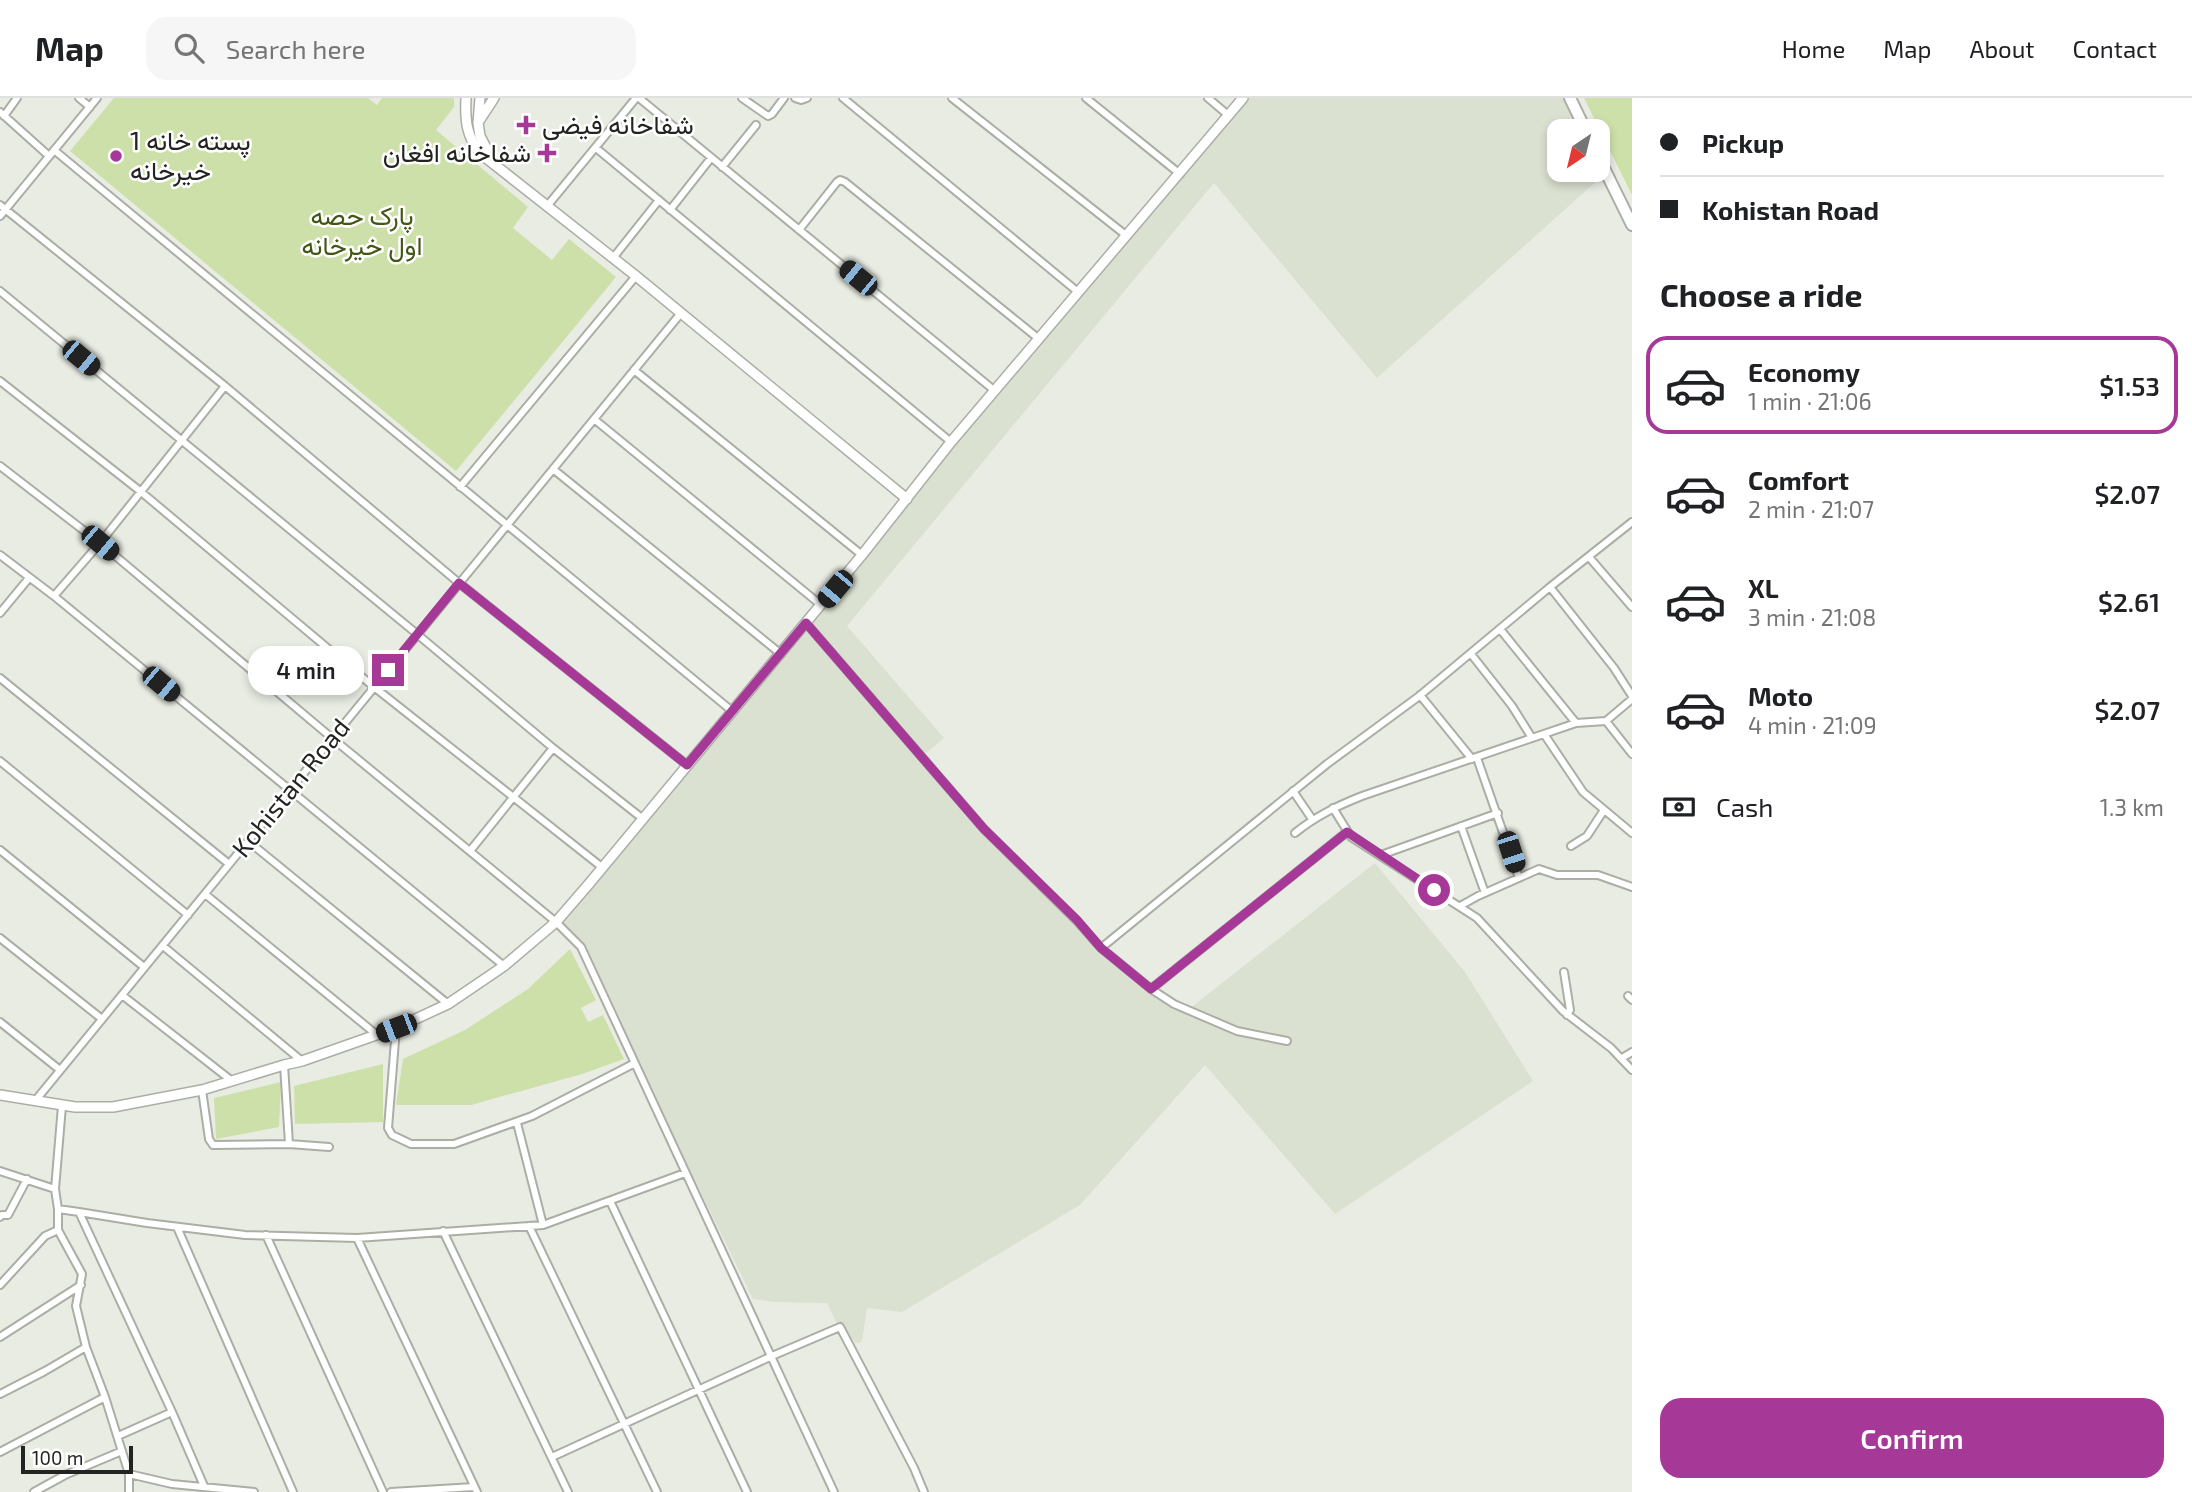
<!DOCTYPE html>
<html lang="en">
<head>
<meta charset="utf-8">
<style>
  body { margin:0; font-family:"Exo 2",Vazirmatn,sans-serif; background:#f6f6f6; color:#202124; height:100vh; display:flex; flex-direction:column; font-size:26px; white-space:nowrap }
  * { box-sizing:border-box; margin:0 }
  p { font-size:23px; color:#757577 }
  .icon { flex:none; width:38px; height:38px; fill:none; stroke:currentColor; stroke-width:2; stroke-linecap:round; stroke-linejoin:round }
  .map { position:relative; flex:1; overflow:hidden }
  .sheet { display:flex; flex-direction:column; background:#fff; width:560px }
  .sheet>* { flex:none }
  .top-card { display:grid; align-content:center; height:154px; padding:0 28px; background:#fff }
  .needle { width:46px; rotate:215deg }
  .controls { position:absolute; left:1547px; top:21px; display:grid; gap:14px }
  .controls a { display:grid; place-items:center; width:63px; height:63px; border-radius:14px; background:#fff; box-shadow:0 4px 10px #0003; font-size:35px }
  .scale { position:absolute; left:21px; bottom:18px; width:112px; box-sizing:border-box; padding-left:7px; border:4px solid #232421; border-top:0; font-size:19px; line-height:24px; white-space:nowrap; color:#232421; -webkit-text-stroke:5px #fff; paint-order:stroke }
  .end { position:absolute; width:32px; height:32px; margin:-16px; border:9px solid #a63997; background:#fff; box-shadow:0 0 0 4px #fff }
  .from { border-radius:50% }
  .bubble { position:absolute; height:49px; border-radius:21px; background:#fff; box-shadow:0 4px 10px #0003; font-size:23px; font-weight:600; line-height:49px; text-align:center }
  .car { position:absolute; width:21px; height:42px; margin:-21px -10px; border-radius:9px; box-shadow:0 0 5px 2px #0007; background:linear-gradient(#222 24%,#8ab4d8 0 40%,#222 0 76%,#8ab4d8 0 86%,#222 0) }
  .top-card b { display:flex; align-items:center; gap:24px; height:66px; font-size:26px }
  .top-card b+b { border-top:2px solid #e0e0e0 }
  .top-card i { width:18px; height:18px; background:#202124 }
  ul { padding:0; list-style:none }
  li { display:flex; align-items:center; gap:21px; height:98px; margin:0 14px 10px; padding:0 14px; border:4px solid transparent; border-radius:21px }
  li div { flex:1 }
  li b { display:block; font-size:26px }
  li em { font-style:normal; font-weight:600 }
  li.on { border-color:#a63997 }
  li>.icon { width:63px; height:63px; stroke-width:1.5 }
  h2 { padding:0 28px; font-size:32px; line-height:84px }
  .pay { display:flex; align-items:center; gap:18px; height:77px; padding:0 28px; font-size:26px }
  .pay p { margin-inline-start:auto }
  .action { display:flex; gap:14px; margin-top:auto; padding:14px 28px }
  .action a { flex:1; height:80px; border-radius:21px; background:#a63997; color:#fff; font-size:28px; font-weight:600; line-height:80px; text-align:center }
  header { display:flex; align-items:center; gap:42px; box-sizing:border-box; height:98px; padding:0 35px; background:#fff; border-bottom:2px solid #e0e0e0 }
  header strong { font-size:33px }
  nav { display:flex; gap:38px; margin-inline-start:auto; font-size:24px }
  .search { width:490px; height:63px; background:#f6f6f6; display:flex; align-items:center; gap:18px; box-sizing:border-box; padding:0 24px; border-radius:21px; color:#757577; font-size:26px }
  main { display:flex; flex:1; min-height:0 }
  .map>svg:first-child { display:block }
</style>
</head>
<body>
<header>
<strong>Map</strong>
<div class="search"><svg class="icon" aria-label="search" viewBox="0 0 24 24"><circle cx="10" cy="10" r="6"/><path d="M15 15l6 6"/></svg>Search here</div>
<nav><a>Home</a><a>Map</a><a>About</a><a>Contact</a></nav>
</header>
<main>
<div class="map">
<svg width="1632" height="1394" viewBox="0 0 1632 1394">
  <rect width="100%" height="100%" fill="#e9ece3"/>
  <path fill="#dbe1d1" d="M1243 0H1564L1579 33H1559V72H1597L1600 80 1377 280 1214 85 847 528 944 640 923 658 984 731 1101 850 1151 891 1189 911 1375 765 1465 874 1533 983 1335 1116 1205 967 1080 1107 902 1214 867 1210 862 1244 856 1245 836 1224 827 1205 774 1204 753 1201 687 1066 585 846 556 824Z"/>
  <path fill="#cde0a9" d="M114 0H368L377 7 382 0H454V9L436 32 528 109 513 130 552 162 569 141 616 179 456 373 70 53Z
    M1584 0H1632V97Z
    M570 851 596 902 581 910 588 924 603 917 624 961 582 976 471 1007H396L403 961 465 932 528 891Z
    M383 966V1024L295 1026 294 988Z
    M281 984 279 1029 216 1041 214 1000Z"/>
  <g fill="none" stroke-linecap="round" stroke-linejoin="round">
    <defs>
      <path id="street" d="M79 0 90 9
        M639 0 995 293
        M742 0 768 18 772 16 784 0
        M795 0 801 2 807 0
        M843 0 1078 194
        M952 0 1127 138
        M1086 0 1180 76
        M1208 0 1228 17
        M0 14 49 58
        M4 18 17 0
        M596 50 951 344
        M54 52 732 613
        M722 69 756 27
        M0 107 225 288 459 485 687 667
        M548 107 636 0
        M670 112 711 60
        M0 118 97 0
        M799 132 837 84 840 82 845 84 1039 241
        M613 160 659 102
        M0 193 417 536 553 650 643 721
        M634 272 862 457
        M0 283 140 393 374 589 603 770
        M594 321 821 507
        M0 368 100 445 332 640 556 824 581 849 834 1394
        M553 371 781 556
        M460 389 636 178
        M0 457 54 498 504 868
        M1589 459 1632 509
        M1550 489 1614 570 1632 598
        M54 498 100 445 225 288
        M0 515 29 480
        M806 525 984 731 1077 823 1101 850 1151 891 1174 906 1237 933 1287 943
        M1500 531 1576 625
        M1471 556 1512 608 1532 640
        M0 580 229 766
        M1420 597 1472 661
        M1606 623 1632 656
        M1544 636 1583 694 1632 735
        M1477 660 1519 780
        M0 663 188 817
        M1293 693 1312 721
        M1333 710 1351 739 1477 820 1563 913 1611 950 1632 972
        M1461 728 1485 795
        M1295 735C1316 718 1337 708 1362 698L1576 625 1606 623 1632 601
        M248 743 448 906
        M1571 748 1587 738 1604 712
        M0 752 144 869
        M470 753 553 650
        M1381 757 1498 715
        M205 796 377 937
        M1460 808 1478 798 1539 771 1557 777H1598L1632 789
        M0 840 102 921
        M163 848 302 963
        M1101 850 1327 666 1418 599 1550 489 1632 424
        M1564 874 1570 912 1567 917
        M1151 891 1347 734
        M122 897 232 983
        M1628 898 1632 902
        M0 924 60 972
        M396 930 388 1030 392 1037 411 1046H454L532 1018 635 965
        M1622 960 1632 954
        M284 967 289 1046
        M202 992 209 1041 213 1047 289 1046 329 1049
        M35 1003 681 215
        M62 1008 55 1091 58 1111V1132L82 1176 76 1208 86 1249 105 1299 129 1376V1394
        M517 1025 543 1127
        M0 1073 55 1091
        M610 1103 747 1394
        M58 1111 79 1114 172 1314 204 1388
        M79 1114 147 1125 245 1137 357 1140 543 1127 685 1075
        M0 1119 2 1117H8L27 1081
        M529 1128 657 1394
        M177 1129 293 1394
        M443 1133 568 1394
        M266 1137 383 1394
        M357 1140 477 1394
        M0 1187 45 1138 58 1132
        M0 1239 81 1187
        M0 1296 45 1273 86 1249
        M118 1338 172 1314
        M0 1354 105 1299
        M552 1359 772 1258 840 1229 914 1370 924 1394
        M129 1376 172 1386 254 1394
        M34 1394 65 1377 122 1353
        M391 1394 474 1389"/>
      <path id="secondary" d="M466 0C465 21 466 39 481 56L636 178 907 401
        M480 0 478 25 480 38 492 61
        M479 23 494 0
        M0 997 75 1009H113L202 992 284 967 302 963 396 930 448 906 504 868 556 824 588 787 862 457 951 344 1243 0"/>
      <path id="highway" d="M1570 0 1586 33
        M1598 58 1632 127"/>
    </defs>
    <use href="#street" stroke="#abaea5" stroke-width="10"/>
    <use href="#secondary" stroke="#abaea5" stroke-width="12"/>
    <use href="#highway" stroke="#abaea5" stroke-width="14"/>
    <use href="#street" stroke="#fff" stroke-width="6"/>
    <use href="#secondary" stroke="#fff" stroke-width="9"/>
    <use href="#highway" stroke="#fff" stroke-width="10"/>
  </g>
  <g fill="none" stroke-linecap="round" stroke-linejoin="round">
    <path stroke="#a63997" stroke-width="9" d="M388 572 459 485 687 667 806 525 984 731 1077 822 1101 850 1151 891 1347 734 1434 792"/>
  </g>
  <g fill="#a63997" stroke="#fff" stroke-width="2.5">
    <path d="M522.5 16.5h7v7h7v7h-7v7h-7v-7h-7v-7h7z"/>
    <path d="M543.5 44.5h7v7h7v7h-7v7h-7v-7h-7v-7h7z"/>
    <circle cx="116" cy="58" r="7"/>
  </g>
  <g text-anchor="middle" stroke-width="5" stroke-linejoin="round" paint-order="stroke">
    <g font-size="26" fill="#232421" stroke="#fff" text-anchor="start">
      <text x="542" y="36">شفاخانه فیضی</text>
      <text x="130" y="52">1 پسته خانه<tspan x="130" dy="30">خیرخانه</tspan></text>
      <text x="531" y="64" text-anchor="end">شفاخانه افغان</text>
    </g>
    <g font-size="26" fill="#445615" stroke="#fff">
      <text x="362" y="127">پارک حصه<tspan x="362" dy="30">اول خیرخانه</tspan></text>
    </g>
    <g font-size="26" fill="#232421" stroke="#fff">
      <text transform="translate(291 690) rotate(-51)" y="9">Kohistan Road</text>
    </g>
  </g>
</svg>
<div class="controls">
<a><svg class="needle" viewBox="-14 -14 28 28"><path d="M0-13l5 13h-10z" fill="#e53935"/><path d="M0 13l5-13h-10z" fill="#757577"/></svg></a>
</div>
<div class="scale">100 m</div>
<i class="end from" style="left:1434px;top:792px"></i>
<i class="end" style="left:388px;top:572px"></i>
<div class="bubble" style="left:248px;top:548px;width:116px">4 min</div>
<i class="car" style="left:858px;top:180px;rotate:309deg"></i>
<i class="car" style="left:81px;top:260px;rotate:130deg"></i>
<i class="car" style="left:100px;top:445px;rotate:130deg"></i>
<i class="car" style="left:835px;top:491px;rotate:220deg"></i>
<i class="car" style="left:161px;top:586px;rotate:130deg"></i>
<i class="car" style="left:1511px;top:754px;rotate:162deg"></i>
<i class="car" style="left:396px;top:930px;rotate:249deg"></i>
</div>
<section class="sheet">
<div class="top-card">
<b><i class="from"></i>Pickup</b>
<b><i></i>Kohistan Road</b>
</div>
<h2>Choose a ride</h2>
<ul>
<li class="on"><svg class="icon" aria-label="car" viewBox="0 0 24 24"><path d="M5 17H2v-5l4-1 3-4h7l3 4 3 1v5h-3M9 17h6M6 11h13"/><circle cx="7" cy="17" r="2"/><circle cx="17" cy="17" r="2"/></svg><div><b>Economy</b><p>1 min · 21:06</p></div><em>$1.53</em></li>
<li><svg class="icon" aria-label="car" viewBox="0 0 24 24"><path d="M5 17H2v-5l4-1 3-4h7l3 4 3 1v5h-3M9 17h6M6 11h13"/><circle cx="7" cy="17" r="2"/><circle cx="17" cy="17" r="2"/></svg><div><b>Comfort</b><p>2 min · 21:07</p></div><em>$2.07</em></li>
<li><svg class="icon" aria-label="car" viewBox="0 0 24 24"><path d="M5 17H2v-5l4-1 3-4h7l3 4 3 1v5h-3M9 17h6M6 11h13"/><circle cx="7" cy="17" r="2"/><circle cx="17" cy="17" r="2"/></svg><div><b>XL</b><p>3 min · 21:08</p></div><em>$2.61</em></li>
<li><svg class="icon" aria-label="car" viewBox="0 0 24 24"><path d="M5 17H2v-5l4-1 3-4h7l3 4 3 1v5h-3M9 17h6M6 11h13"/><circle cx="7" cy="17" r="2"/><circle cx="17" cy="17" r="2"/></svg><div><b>Moto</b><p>4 min · 21:09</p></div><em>$2.07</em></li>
</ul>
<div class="pay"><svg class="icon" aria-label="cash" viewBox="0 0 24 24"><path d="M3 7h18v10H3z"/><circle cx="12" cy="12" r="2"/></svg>Cash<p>1.3 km</p></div>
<div class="action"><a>Confirm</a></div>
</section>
</main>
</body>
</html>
